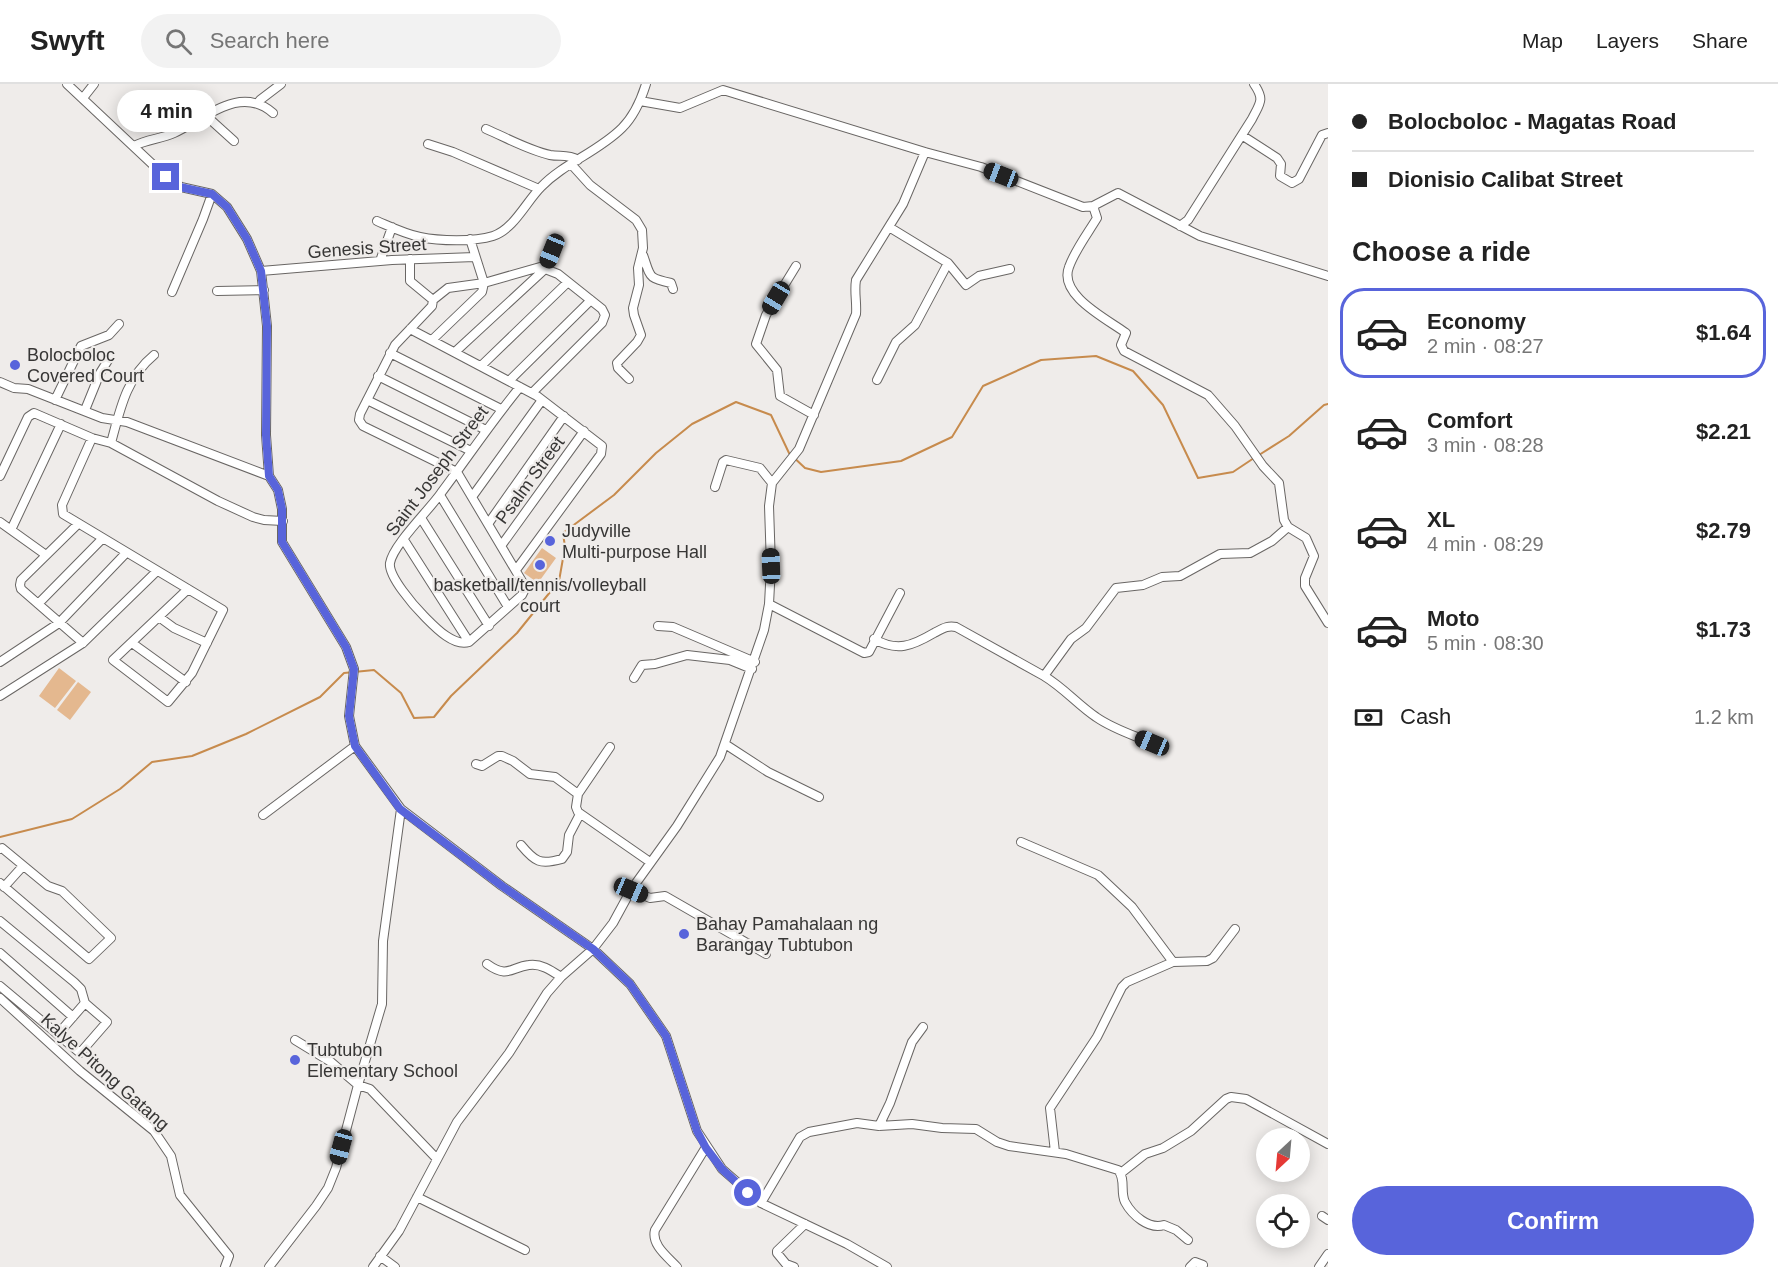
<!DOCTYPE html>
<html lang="en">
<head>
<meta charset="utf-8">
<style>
  body { margin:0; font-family:Helvetica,sans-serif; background:#f2f2f2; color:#222; height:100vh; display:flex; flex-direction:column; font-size:22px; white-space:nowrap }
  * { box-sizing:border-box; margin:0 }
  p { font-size:20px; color:#767676 }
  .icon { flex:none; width:33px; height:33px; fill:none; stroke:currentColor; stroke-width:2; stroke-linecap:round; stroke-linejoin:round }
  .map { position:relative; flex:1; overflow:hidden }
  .details { display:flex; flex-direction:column; background:#fff; width:450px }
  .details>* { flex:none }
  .top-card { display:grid; align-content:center; height:132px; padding:0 24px; background:#fff }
  .needle { width:39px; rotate:206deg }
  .buttons { position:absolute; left:1256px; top:1044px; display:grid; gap:12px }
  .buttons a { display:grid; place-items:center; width:54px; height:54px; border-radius:50%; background:#fff; box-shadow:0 3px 15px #0003; font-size:30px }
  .end { position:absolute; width:27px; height:27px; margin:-14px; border:8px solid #5864db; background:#fff; box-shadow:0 0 0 3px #fff }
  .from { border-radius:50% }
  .bubble { position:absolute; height:42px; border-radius:21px; background:#fff; box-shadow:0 3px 15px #0003; font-size:20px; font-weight:700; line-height:42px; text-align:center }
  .car { position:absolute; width:18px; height:36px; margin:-18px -9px; border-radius:8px; box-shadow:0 0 4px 2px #0007; background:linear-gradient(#222 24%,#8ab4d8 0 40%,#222 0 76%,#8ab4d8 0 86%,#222 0) }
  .top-card b { display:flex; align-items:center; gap:21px; height:57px; font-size:22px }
  .top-card b+b { border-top:2px solid #e0e0e0 }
  .top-card i { width:15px; height:15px; background:#222 }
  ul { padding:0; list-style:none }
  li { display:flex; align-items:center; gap:18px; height:90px; margin:0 12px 9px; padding:0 12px; border:3px solid transparent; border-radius:24px }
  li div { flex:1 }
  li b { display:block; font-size:22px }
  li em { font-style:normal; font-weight:700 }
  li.current { border-color:#5864db }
  li>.icon { width:54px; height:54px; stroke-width:1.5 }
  h2 { padding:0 24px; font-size:27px; line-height:72px }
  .pay { display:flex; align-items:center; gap:15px; height:66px; padding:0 24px; font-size:22px }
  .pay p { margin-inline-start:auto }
  .action { display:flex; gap:12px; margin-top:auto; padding:12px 24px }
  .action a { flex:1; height:69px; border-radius:36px; background:#5864db; color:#fff; font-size:24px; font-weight:700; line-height:69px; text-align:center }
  header { display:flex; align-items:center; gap:36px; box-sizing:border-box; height:84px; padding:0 30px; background:#fff; border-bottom:2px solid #e0e0e0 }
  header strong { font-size:28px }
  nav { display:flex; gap:33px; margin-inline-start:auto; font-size:21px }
  .search { width:420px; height:54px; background:#f2f2f2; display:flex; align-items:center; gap:15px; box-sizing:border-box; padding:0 21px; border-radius:33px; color:#767676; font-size:22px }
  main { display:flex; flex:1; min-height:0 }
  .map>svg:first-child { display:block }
</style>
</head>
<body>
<header>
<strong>Swyft</strong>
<div class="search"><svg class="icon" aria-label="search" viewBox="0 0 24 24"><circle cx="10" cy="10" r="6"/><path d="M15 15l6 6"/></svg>Search here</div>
<nav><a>Map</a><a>Layers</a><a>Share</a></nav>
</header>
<main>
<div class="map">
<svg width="1328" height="1183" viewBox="0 0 1328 1183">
  <rect width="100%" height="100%" fill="#efecea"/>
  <path fill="#e4b88f" d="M542 464 556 474 538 499 524 489Z
    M59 584 76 597 55 624 39 612Z
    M78 598 91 608 70 636 57 626Z"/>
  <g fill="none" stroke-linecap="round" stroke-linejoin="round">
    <path stroke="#c78b4d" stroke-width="2" d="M1259 371 1289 352 1324 321 1328 320
      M0 753 72 735 120 705 152 678 192 672 246 650 320 613 344 589 374 586 401 609 414 634 434 633 451 612 517 549 559 497 565 463 563 449 614 411 656 369 692 340 736 318 771 331 789 369 805 384 821 388 901 377 952 353 983 302 1041 276 1096 272 1133 287 1163 321 1198 394 1233 388 1254 374"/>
    <defs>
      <path id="minor" d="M67 0 166 93 181 103 212 110 227 123 247 155 261 187 267 242 266 351 269 392 278 406 282 425V458L346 563 354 585 349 632 355 662 401 725 502 802 593 865 630 900 666 952 697 1047 722 1085 761 1119 847 1160 887 1183
        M83 14 94 0
        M260 16 281 0
        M203 29 234 57
        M486 45C507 54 528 66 550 71 560 73 568 70 578 76
        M1243 52 1277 74 1281 80 1280 92 1292 99 1299 95 1322 51 1328 49
        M428 60 453 68 539 105
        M134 62C147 55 161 55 174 49 205 35 240 0 273 29
        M925 68 981 83 1083 123 1093 122 1118 109 1200 152 1328 192
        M571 80 590 101 636 136 642 146 643 164 638 184 639 201 633 224 634 231 641 251 637 258 617 279 618 284 629 295
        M1093 122 1097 134C1088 149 1075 166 1069 183 1058 211 1107 235 1126 249L1121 261 1124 267 1208 311 1235 342 1263 382 1279 399 1284 436 1288 443 1306 454 1314 472 1305 494V502L1328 539
        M377 137C391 143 405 150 420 153 439 157 474 158 493 152 514 145 526 118 541 103 564 79 598 68 622 44 634 32 641 16 646 0
        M1180 142 1188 136 1252 35C1260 19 1265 16 1254 0
        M889 143 948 179 966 201 979 192 1010 185
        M643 171C651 193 647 194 671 199L673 205
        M410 175V197L433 216
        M380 177 392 143
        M796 182 766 231 756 260 777 286 780 312 814 331
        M261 187 392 176 475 173
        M217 207 264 206
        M172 208 203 135 212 110
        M433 216 432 222 395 261 360 330 359 336 363 342 457 388 523 499 525 505 522 511 469 558C453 563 434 542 424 532 414 522 388 492 390 479 393 461 430 425 441 409 468 373 492 337 520 303
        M433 216 448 204 484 199 540 183 558 190 602 225 605 231 602 239 532 309
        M410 245 537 312 602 362 601 370 516 486
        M432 256 482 208 484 199 470 155
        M455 268 546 184 552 167
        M390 269 501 325
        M481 282 568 198
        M378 292 486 346
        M877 296 896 258 915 241 948 179
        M509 297 591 216
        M0 298 14 304 28 305 102 334 127 338 269 392
        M55 316 81 262 109 251 119 240
        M367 316 471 367
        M85 326 100 289 110 273
        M92 354 62 421 63 430 223 526 192 589 168 618 113 576 188 505
        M111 359C120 326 126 294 154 271
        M0 392 28 333 34 329 92 354 111 359 218 417 253 433 264 436 283 437
        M715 403 723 378 726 376 760 384 772 399
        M440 411 508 523
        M472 413 542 316
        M421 434 489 542
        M0 438 46 471
        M78 440 21 496 20 501 21 505 83 559
        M488 440 564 332
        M11 446 61 340
        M404 456 469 558
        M501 462 584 347
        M38 520 103 454
        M769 520 864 569 869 568 900 509
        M159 533 174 544 207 559
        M658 542 673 543 755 578
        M874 555C897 568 912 562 934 549 942 545 947 541 956 543L1044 592 1071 555 1086 544 1116 504 1143 501 1162 493 1180 492 1220 470 1250 469 1272 457 1288 443
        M132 559 186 598
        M0 578 59 539 126 469
        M1044 592C1064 604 1078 621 1096 633 1113 645 1133 651 1152 659
        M634 594 642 581 655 580 687 571 730 576 752 585
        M0 612 83 559 157 487
        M725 660 768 688 819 713
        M476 680 482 682 498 672H502L513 677 530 690 555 693 578 710 576 723 578 728 650 778
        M578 710 610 663
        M263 731 355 662
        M1021 758 1098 791 1132 823 1173 878
        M521 761C535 778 540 781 562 775L567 768 569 751 580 730
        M0 765 2 764 48 802 62 807 111 854 89 875 0 799
        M4 803 23 782
        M631 806 650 814 665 812 766 870
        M0 837 74 898 81 905 85 919 107 938 80 969 0 902
        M0 869 73 933
        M487 880C508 895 511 883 529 881 541 879 552 887 561 893
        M0 914 80 987 154 1047 171 1072 180 1111 229 1172 225 1183
        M58 950 85 919
        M295 956 331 978 358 1001 370 1005 437 1075
        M879 1042 890 1019 912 958 923 943
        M1055 1068 1050 1024 1097 953 1122 903 1127 898 1173 878 1207 877 1213 874 1235 845
        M1121 1089 1145 1070 1163 1064 1191 1047 1226 1015 1231 1013 1246 1015 1328 1060
        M417 1113 525 1166
        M761 1119 800 1053 809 1048 857 1039 879 1042 912 1040 942 1044 976 1045 997 1058 1009 1062 1066 1070 1118 1086C1126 1095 1120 1108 1125 1118 1132 1131 1149 1146 1164 1141L1176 1146 1188 1156
        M1322 1132 1328 1136
        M380 1172 395 1183
        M269 1183 316 1122 328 1104 336 1084 358 1001 382 920 383 857 401 725
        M373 1183 399 1147 457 1038 509 969 547 909 561 893 593 865 613 839 631 806 677 742 720 673 764 546 769 520 771 482 769 422 772 399 799 365 856 230C857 218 854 208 856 196L903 120 925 68 723 6 680 24 640 17
        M677 1183C668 1173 651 1161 655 1146L706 1063
        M794 1183 786 1180 777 1169V1167L805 1140
        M1190 1183 1195 1178 1203 1181
        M1319 1183 1328 1170"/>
    </defs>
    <use href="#minor" stroke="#696664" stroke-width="10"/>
    <use href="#minor" stroke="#fff" stroke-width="8"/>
  </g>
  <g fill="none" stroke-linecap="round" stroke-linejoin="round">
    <path stroke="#5864db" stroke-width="8" d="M166 93 180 103 212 110 227 123 247 155 261 187 267 242 266 351 269 392 278 406 282 425V458L346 563 354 585 349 632 355 662 400 725 502 802 593 865 630 900 666 952 697 1047 706 1064 722 1085 748 1109"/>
  </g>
  <g fill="#5864db" stroke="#efecea" stroke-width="2">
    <circle cx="15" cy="281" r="6"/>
    <circle cx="550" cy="457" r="6"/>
    <circle cx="540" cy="481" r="6"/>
    <circle cx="684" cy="850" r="6"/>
    <circle cx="295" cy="976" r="6"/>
  </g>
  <g text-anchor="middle" stroke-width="4.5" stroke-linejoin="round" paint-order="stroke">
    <g font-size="18" fill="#373635" stroke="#efecea">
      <text transform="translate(367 164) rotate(-4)" y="6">Genesis Street</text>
      <text transform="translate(437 387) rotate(-53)" y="6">Saint Joseph Street</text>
      <text transform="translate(530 396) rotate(-54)" y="6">Psalm Street</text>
      <text transform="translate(105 988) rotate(42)" y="6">Kalye Pitong Gatang</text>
    </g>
    <g font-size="18" fill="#373635" stroke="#efecea" text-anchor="start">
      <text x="27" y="277">Bolocboloc<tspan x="27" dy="21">Covered Court</tspan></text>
      <text x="562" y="453">Judyville<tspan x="562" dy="21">Multi-purpose Hall</tspan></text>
      <text x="540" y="507" text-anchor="middle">basketball/tennis/volleyball<tspan x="540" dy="21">court</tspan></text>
      <text x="696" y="846">Bahay Pamahalaan ng<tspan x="696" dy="21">Barangay Tubtubon</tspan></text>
      <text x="307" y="972">Tubtubon<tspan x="307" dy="21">Elementary School</tspan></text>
    </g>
  </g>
</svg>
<div class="buttons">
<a><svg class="needle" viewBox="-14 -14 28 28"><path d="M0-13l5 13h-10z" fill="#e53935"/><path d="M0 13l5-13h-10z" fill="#767676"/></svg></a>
<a><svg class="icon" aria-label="locate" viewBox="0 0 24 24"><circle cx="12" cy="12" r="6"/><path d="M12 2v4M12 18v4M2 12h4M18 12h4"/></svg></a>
</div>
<i class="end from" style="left:748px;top:1109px"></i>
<i class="end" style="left:166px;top:93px"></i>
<div class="bubble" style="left:117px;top:6px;width:99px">4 min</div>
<i class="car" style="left:1001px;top:91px;rotate:291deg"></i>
<i class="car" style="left:552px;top:167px;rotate:202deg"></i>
<i class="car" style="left:776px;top:214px;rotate:211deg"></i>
<i class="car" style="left:771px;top:482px;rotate:358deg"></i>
<i class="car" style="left:1152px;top:659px;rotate:293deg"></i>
<i class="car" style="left:631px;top:806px;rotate:113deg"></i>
<i class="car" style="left:341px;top:1063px;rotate:195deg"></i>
</div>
<section class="details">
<div class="top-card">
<b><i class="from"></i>Bolocboloc - Magatas Road</b>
<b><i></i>Dionisio Calibat Street</b>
</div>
<h2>Choose a ride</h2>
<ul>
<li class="current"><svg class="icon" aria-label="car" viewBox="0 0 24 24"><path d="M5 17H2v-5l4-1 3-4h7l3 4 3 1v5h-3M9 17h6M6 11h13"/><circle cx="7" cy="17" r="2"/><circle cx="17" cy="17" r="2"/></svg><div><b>Economy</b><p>2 min · 08:27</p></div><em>$1.64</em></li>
<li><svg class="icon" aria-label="car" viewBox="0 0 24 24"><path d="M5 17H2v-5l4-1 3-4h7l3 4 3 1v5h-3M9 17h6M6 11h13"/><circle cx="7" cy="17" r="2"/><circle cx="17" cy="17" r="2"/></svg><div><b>Comfort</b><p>3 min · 08:28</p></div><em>$2.21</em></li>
<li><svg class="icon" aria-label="car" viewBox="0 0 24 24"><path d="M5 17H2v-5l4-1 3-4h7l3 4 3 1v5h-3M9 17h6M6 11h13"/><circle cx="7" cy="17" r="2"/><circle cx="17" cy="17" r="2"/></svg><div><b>XL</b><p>4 min · 08:29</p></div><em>$2.79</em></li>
<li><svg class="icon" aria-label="car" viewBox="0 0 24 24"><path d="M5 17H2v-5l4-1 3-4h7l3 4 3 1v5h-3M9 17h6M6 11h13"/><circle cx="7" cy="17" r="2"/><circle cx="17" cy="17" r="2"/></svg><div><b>Moto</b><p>5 min · 08:30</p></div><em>$1.73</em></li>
</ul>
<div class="pay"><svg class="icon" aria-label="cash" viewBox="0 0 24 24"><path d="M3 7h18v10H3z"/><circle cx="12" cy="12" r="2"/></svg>Cash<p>1.2 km</p></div>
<div class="action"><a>Confirm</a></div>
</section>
</main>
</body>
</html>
